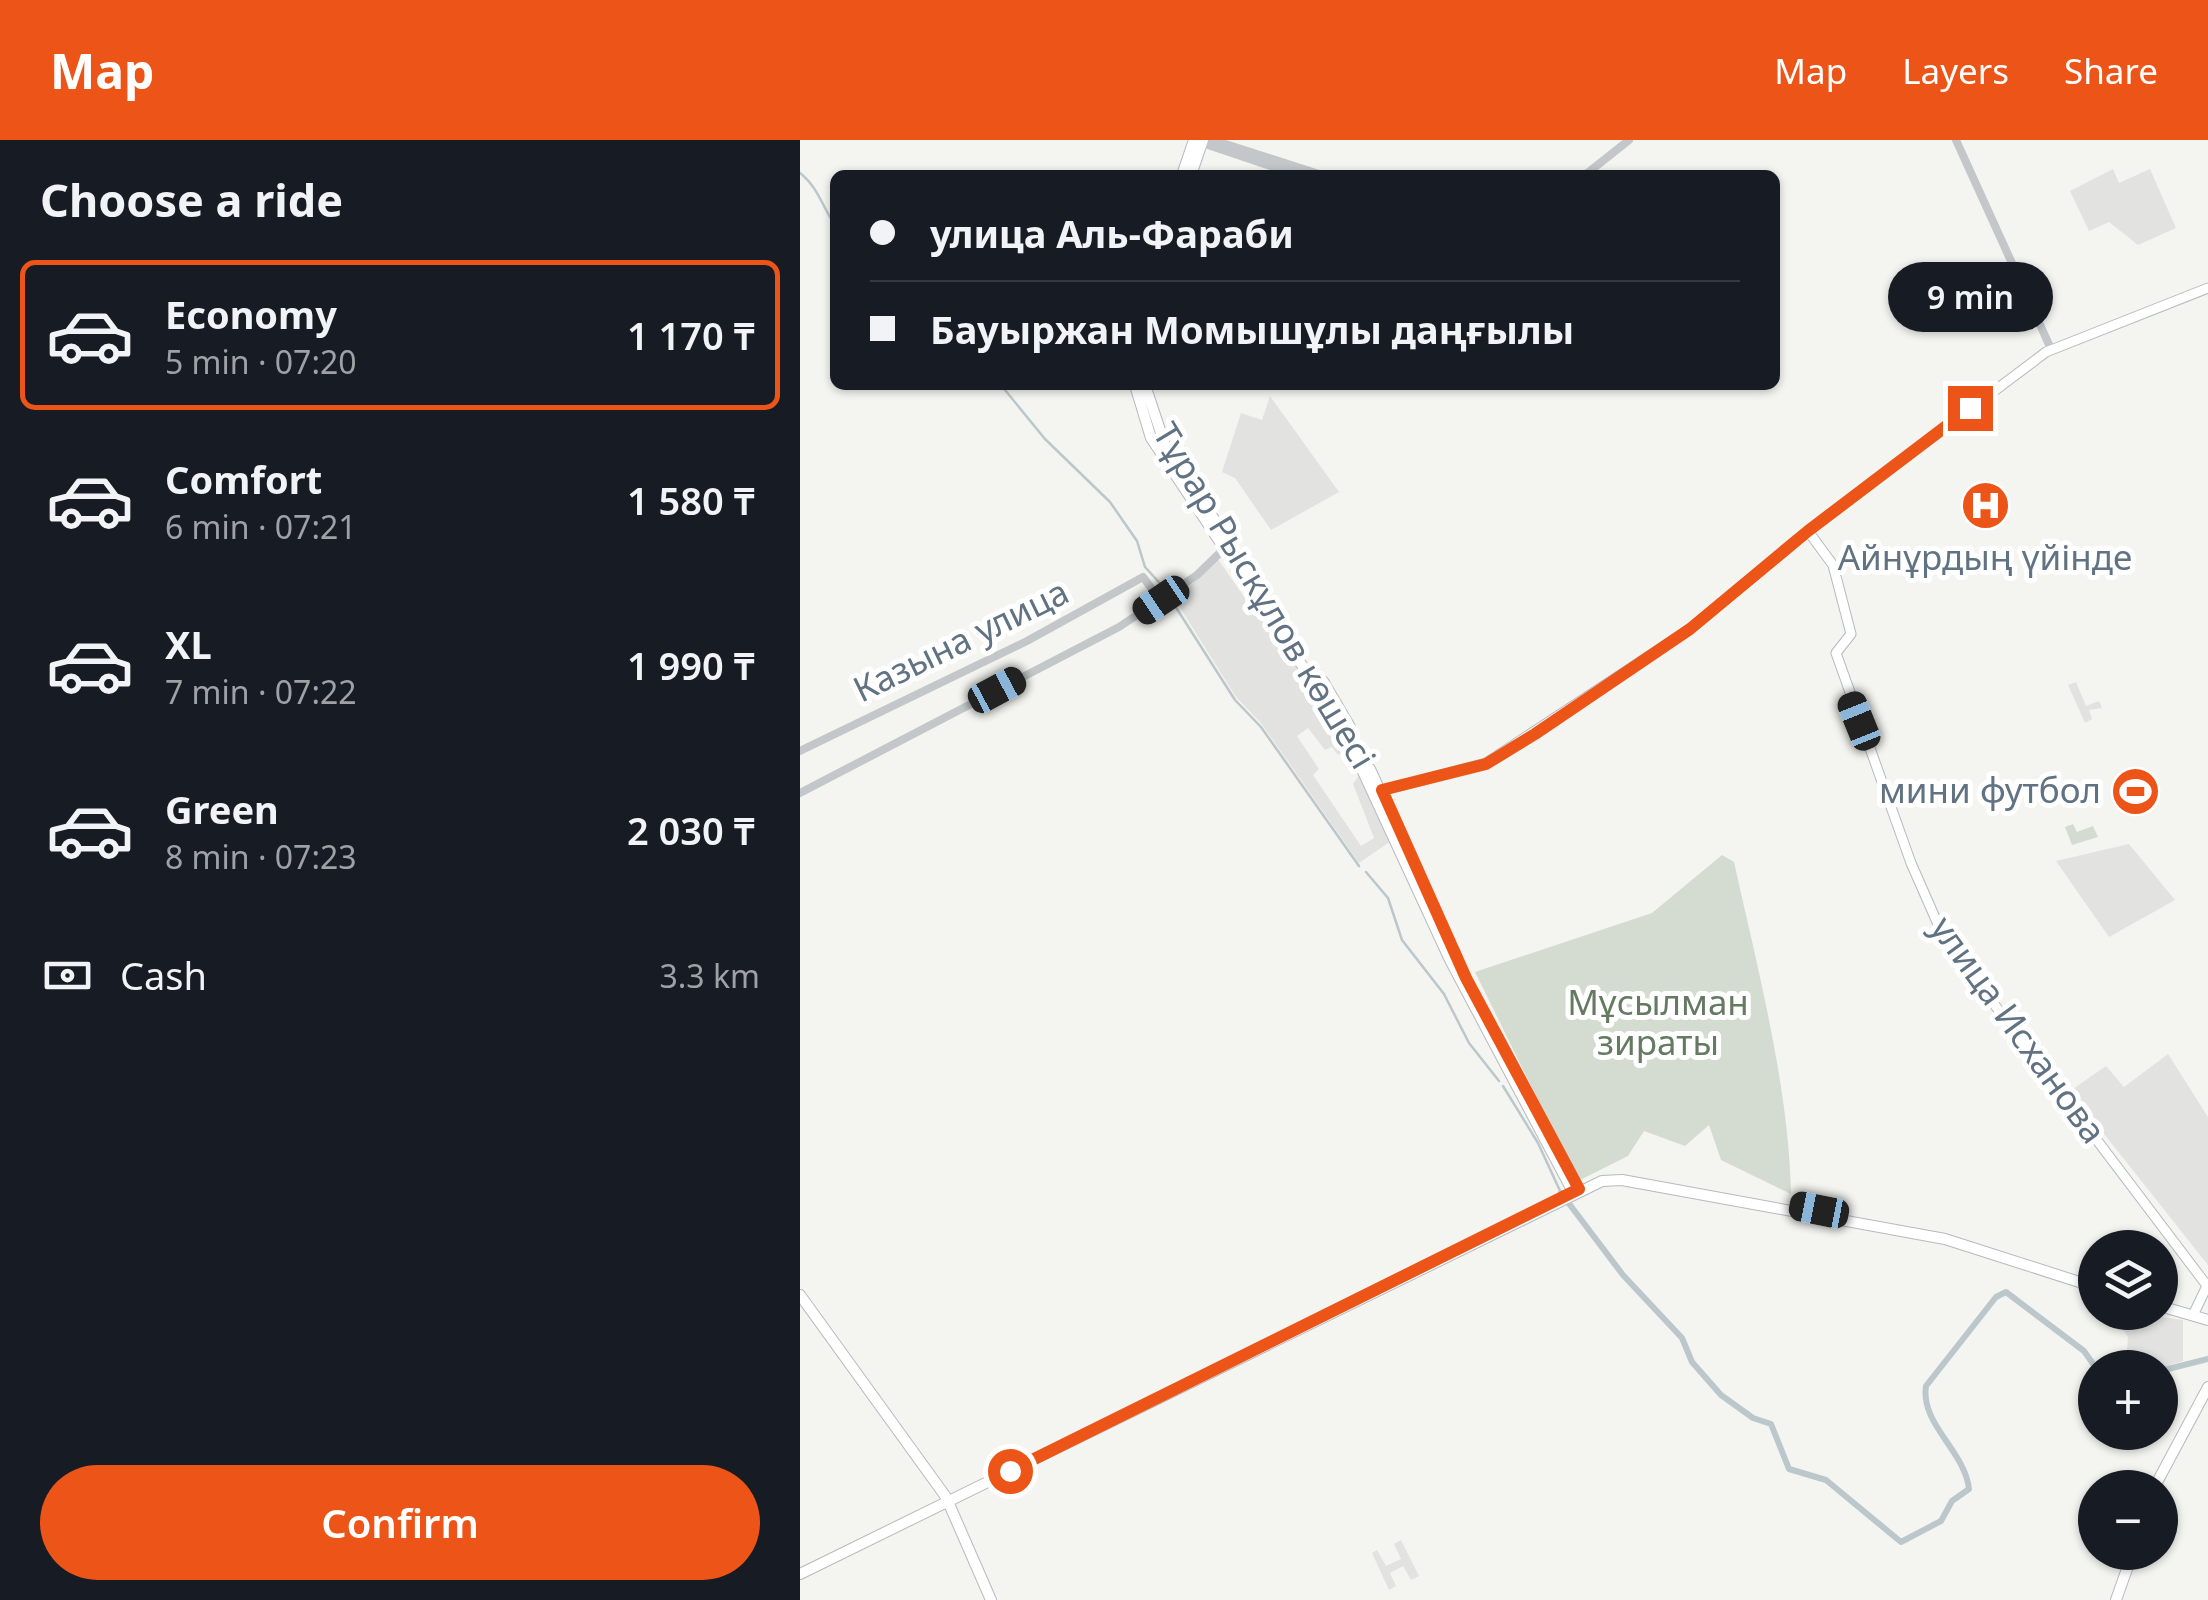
<!DOCTYPE html>
<html lang="en">
<head>
<meta charset="utf-8">
<style>
  body { margin:0; font-family:"Noto Sans",sans-serif; background:#20242c; color:#f1f3f6; height:100vh; display:flex; flex-direction:column; font-size:38px; white-space:nowrap }
  * { box-sizing:border-box; margin:0 }
  p { font-size:32px; color:#9ea1a6 }
  .icon { flex:none; width:55px; height:55px; fill:none; stroke:currentColor; stroke-width:2; stroke-linecap:round; stroke-linejoin:round }
  .map { position:relative; flex:1; overflow:hidden }
  .side { display:flex; flex-direction:column; background:#171b24; width:800px }
  .side>* { flex:none }
  .hud { position:absolute; left:30px; top:30px; width:950px; height:220px; border-radius:15px; box-shadow:0 2px 8px #0004; display:grid; align-content:center; height:220px; padding:0 40px; background:#171b24 }
  .fabs { position:absolute; left:1278px; top:1090px; display:grid; gap:20px }
  .fabs a { display:grid; place-items:center; width:100px; height:100px; border-radius:50%; background:#171b24; box-shadow:0 2px 8px #0004; font-size:50px }
  .end { position:absolute; width:45px; height:45px; margin:-22px; border:12px solid #ed5417; background:#fff; box-shadow:0 0 0 5px #fff }
  .from { border-radius:50% }
  .bubble { position:absolute; height:70px; border-radius:35px; background:#171b24; box-shadow:0 2px 8px #0004; font-size:32px; font-weight:600; line-height:70px; text-align:center }
  .car { position:absolute; width:30px; height:60px; margin:-30px -15px; border-radius:12px; box-shadow:0 0 8px 2px #0007; background:linear-gradient(#222 24%,#8ab4d8 0 40%,#222 0 76%,#8ab4d8 0 86%,#222 0) }
  .hud b { display:flex; align-items:center; gap:35px; height:95px; font-size:38px }
  .hud b+b { border-top:2px solid #363941 }
  .hud i { width:25px; height:25px; background:#f1f3f6 }
  ul { padding:0; list-style:none }
  li { display:flex; align-items:center; gap:30px; height:150px; margin:0 20px 15px; padding:0 20px; border:5px solid transparent; border-radius:15px }
  li div { flex:1 }
  li b { display:block; font-size:38px }
  li em { font-style:normal; font-weight:600 }
  li.on { border-color:#ed5417 }
  li>.icon { width:90px; height:90px; stroke-width:1.5 }
  h2 { padding:0 40px; font-size:45px; line-height:120px }
  .pay { display:flex; align-items:center; gap:25px; height:110px; padding:0 40px; font-size:38px }
  .pay p { margin-inline-start:auto }
  .action { display:flex; gap:20px; margin-top:auto; padding:20px 40px }
  .action a { flex:1; height:115px; border-radius:60px; background:#ed5417; color:#fff; font-size:40px; font-weight:600; line-height:115px; text-align:center }
  header { display:flex; align-items:center; gap:60px; box-sizing:border-box; height:140px; padding:0 50px; background:#ed5417; color:#fff }
  header strong { font-size:48px }
  nav { display:flex; gap:55px; margin-inline-start:auto; font-size:35px }
  main { display:flex; flex:1; min-height:0 }
  .map>svg:first-child { display:block }
</style>
</head>
<body>
<header>
<strong>Map</strong>
<nav><a>Map</a><a>Layers</a><a>Share</a></nav>
</header>
<main>
<section class="side">
<h2>Choose a ride</h2>
<ul>
<li class="on"><svg class="icon" aria-label="car" viewBox="0 0 24 24"><path d="M5 17H2v-5l4-1 3-4h7l3 4 3 1v5h-3M9 17h6M6 11h13"/><circle cx="7" cy="17" r="2"/><circle cx="17" cy="17" r="2"/></svg><div><b>Economy</b><p>5 min · 07:20</p></div><em>1 170 ₸</em></li>
<li><svg class="icon" aria-label="car" viewBox="0 0 24 24"><path d="M5 17H2v-5l4-1 3-4h7l3 4 3 1v5h-3M9 17h6M6 11h13"/><circle cx="7" cy="17" r="2"/><circle cx="17" cy="17" r="2"/></svg><div><b>Comfort</b><p>6 min · 07:21</p></div><em>1 580 ₸</em></li>
<li><svg class="icon" aria-label="car" viewBox="0 0 24 24"><path d="M5 17H2v-5l4-1 3-4h7l3 4 3 1v5h-3M9 17h6M6 11h13"/><circle cx="7" cy="17" r="2"/><circle cx="17" cy="17" r="2"/></svg><div><b>XL</b><p>7 min · 07:22</p></div><em>1 990 ₸</em></li>
<li><svg class="icon" aria-label="car" viewBox="0 0 24 24"><path d="M5 17H2v-5l4-1 3-4h7l3 4 3 1v5h-3M9 17h6M6 11h13"/><circle cx="7" cy="17" r="2"/><circle cx="17" cy="17" r="2"/></svg><div><b>Green</b><p>8 min · 07:23</p></div><em>2 030 ₸</em></li>
</ul>
<div class="pay"><svg class="icon" aria-label="cash" viewBox="0 0 24 24"><path d="M3 7h18v10H3z"/><circle cx="12" cy="12" r="2"/></svg>Cash<p>3.3 km</p></div>
<div class="action"><a>Confirm</a></div>
</section>
<div class="map">
<svg width="1408" height="1460" viewBox="0 0 1408 1460">
  <rect width="100%" height="100%" fill="#f4f4f0"/>
  <path fill="#e2e3e1" fill-rule="evenodd" d="M1313 29 1319 43 1350 29 1376 88 1338 105 1309 82 1289 91 1270 51Z
    M470 256 539 352 471 390 435 338 422 332 441 273 462 280Z
    M415 415 461 481 468 478 514 543 510 548 541 598 545 596 594 699 559 723 461 583 436 557 372 455ZM508 588 525 610 532 607 538 615 547 611 559 635 553 644 574 698 561 706 513 635 519 629 497 596Z
    M1276 542 1286 566 1299 561 1302 568 1289 570 1292 579 1285 583 1268 545Z
    M1329 704 1375 760 1309 797 1256 721Z
    M1368 914 1408 977V1125L1270 951 1306 926 1324 947Z
    M1326 1172 1383 1180V1221L1360 1228 1326 1227 1328 1197 1321 1187Z
    M601 1400 619 1436 611 1440 603 1426 590 1433 596 1446 589 1450 572 1413 577 1410 586 1426 601 1419 594 1404Z"/>
  <path fill="#d4dcd1" d="M1273 684 1277 692 1293 686 1298 697 1272 705 1265 687Z
    M922 715 934 722C957 826 989 947 991 1054L921 1020 909 985 885 1006 844 991 828 1016 778 1041 675 832 852 773Z"/>
  <g fill="none" stroke-linecap="round" stroke-linejoin="round">
    <path stroke="#bcc7cc" stroke-width="2.5" d="M0 33C18 47 23 68 35 85
      M201 245 245 299 310 362 337 401 345 427 367 451
      M370 458 435 560 461 587 559 726
      M566 732 588 758 602 800 644 854 669 903 699 941
      M703 946 738 1003 761 1053"/>
    <path stroke="#bcc7cc" stroke-width="6" d="M761 1053 823 1135 882 1198 892 1222 921 1255 953 1278 971 1284 989 1329 1026 1340 1101 1402 1141 1381 1152 1361 1169 1349C1165 1311 1120 1284 1126 1246L1196 1157 1206 1152 1284 1211 1296 1228
      M1360 1231 1408 1219"/>
    <defs>
      <path id="secondary" d="M1008 391 1033 425 1051 494 1036 513 1111 723 1144 798 1408 1147
        M577 652 686 623 890 489 1008 391 1246 212 1408 148
        M1395 1171 1407 1146"/>
      <path id="primary" d="M382 35 394 0
        M391 35 403 0
        M335 245 351 298 541 584 650 820 773 1052
        M345 245 365 305 468 461
        M523 541 550 587
        M570 629 657 818
        M0 1155 146 1357 191 1460
        M1360 1166 1408 1180
        M1354 1348 1408 1247
        M0 1434 802 1041 822 1040 1145 1099 1295 1147
        M1316 1460 1333 1412"/>
    </defs>
    <use href="#secondary" stroke="#b5babf" stroke-width="11"/>
    <use href="#primary" stroke="#b6babe" stroke-width="12"/>
    <path stroke="#c3c7ca" stroke-width="8" d="M413 0 522 35
      M1156 0 1251 209
      M402 3 497 35
      M785 35 829 0
      M0 611 227 501 343 437 361 461
      M0 653 319 487 397 435 427 406"/>
    <use href="#secondary" stroke="#fff" stroke-width="9"/>
    <use href="#primary" stroke="#fff" stroke-width="10"/>
  </g>
  <g fill="none" stroke-linecap="round" stroke-linejoin="round">
    <path stroke="#ed5417" stroke-width="12" d="M210 1331 779 1049 666 838 582 650 686 624 735 594 890 489 1008 391 1170 268"/>
  </g>
  <defs>
    <symbol id="hospital-disc" viewBox="-11 -11 22 22"><circle r="9.5" fill="#ed5417" stroke="#fff"/><path d="M-5-5h3v3.5h4V-5h3V5h-3V1.5h-4V5h-3Z" fill="#fff"/></symbol>
    <symbol id="stadium-disc" viewBox="-11 -11 22 22"><circle r="9.5" fill="#ed5417" stroke="#fff"/><path d="M0-5a6.5 5 0 1 0 0 10a6.5 5 0 1 0 0-10ZM-3.5-1.8h7v3.6h-7Z" fill="#fff"/></symbol>
  </defs>
  <g fill-rule="evenodd">
    <use href="#hospital-disc" x="1158" y="338" width="55" height="55"/>
    <use href="#stadium-disc" x="1308" y="624" width="55" height="55"/>
  </g>
  <g text-anchor="middle" stroke-width="10" stroke-linejoin="round" paint-order="stroke">
    <g font-size="35" fill="#617283" stroke="#fff">
      <text x="1185" y="430">Айнұрдың үйінде</text>
      <text x="1301" y="663" text-anchor="end">мини футбол</text>
    </g>
    <g font-size="35" fill="#617283" stroke="#fff">
      <text transform="translate(464 456) rotate(59)" y="12">Тұрар Рыскұлов көшесі</text>
      <text transform="translate(161 501) rotate(-26)" y="12">Казына улица</text>
      <text transform="translate(1218 890) rotate(54)" y="12">улица Исханова</text>
    </g>
    <g font-size="35" fill="#647a61" stroke="#fff">
      <text x="858" y="875">Мұсылман<tspan x="858" dy="40">зираты</tspan></text>
    </g>
  </g>
</svg>
<div class="fabs">
<a><svg class="icon" aria-label="layers" viewBox="0 0 24 24"><path d="M12 4l9 5-9 5-9-5zM3 14l9 5 9-5"/></svg></a>
<a>+</a>
<a>−</a>
</div>
<i class="end from" style="left:210px;top:1331px"></i>
<i class="end" style="left:1170px;top:268px"></i>
<div class="bubble" style="left:1088px;top:122px;width:165px">9 min</div>
<i class="car" style="left:361px;top:460px;rotate:236deg"></i>
<i class="car" style="left:197px;top:550px;rotate:62deg"></i>
<i class="car" style="left:1059px;top:581px;rotate:338deg"></i>
<i class="car" style="left:1019px;top:1070px;rotate:281deg"></i>
<div class="hud">
<b><i class="from"></i>улица Аль-Фараби</b>
<b><i></i>Бауыржан Момышұлы даңғылы</b>
</div>
</div>
</main>
</body>
</html>
